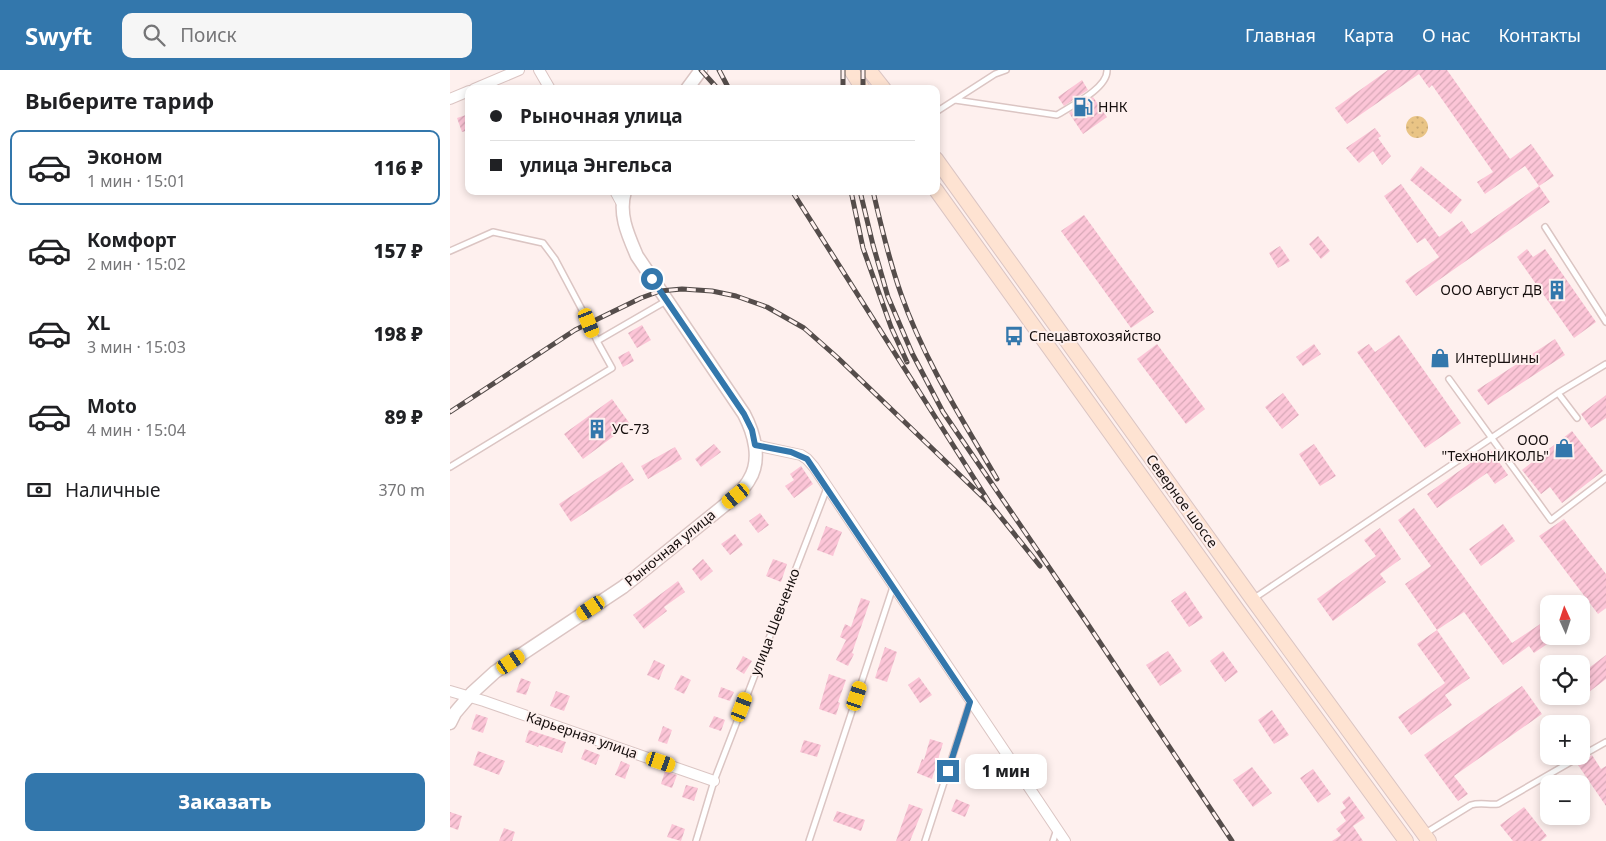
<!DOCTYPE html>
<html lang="ru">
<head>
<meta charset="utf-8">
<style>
  body { margin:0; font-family:"Noto Sans",sans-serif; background:#f6f6f6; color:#202124; height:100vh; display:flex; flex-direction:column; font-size:19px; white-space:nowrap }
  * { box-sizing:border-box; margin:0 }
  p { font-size:16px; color:#757577 }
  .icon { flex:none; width:28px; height:28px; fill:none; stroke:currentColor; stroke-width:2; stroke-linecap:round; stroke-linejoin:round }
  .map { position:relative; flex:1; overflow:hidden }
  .panel { display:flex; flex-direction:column; background:#fff; width:450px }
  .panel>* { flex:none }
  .banner { position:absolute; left:15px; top:15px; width:475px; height:110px; border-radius:10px; box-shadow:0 2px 8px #0003; display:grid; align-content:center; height:110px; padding:0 25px; background:#fff }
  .needle { width:32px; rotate:357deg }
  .buttons { position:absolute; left:1090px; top:525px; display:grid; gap:10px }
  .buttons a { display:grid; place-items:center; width:50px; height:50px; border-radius:10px; background:#fff; box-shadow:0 2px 8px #0003; font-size:25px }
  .end { position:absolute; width:22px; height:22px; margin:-11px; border:6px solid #3377ac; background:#fff; box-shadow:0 0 0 2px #fff }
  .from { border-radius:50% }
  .bubble { position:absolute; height:35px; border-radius:10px; background:#fff; box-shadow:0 2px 8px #0003; font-size:16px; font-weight:800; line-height:35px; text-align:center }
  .car { position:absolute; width:15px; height:30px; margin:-15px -8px; border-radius:6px; box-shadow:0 0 4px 1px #0007; background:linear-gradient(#f5c518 24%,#345 0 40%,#f5c518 0 76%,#345 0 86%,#f5c518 0) }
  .banner b { display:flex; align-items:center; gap:18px; height:48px; font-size:19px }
  .banner b+b { border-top:1px solid #e0e0e0 }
  .banner i { width:12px; height:12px; background:#202124 }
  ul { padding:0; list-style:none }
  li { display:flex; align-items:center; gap:15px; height:75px; margin:0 10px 8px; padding:0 15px; border:2px solid transparent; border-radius:10px }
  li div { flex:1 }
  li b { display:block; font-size:19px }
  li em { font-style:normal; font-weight:800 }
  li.selected { border-color:#3377ac }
  li>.icon { width:45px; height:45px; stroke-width:1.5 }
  h2 { padding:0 25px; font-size:22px; line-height:60px }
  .pay { display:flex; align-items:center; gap:12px; height:55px; padding:0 25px; font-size:19px }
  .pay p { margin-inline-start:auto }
  .cta { display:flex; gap:10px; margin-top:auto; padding:10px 25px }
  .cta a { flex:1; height:58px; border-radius:10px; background:#3377ac; color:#fff; font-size:20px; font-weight:800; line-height:58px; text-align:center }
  header { display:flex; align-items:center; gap:30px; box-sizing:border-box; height:70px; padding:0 25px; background:#3377ac; color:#fff }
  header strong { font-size:24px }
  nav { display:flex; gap:28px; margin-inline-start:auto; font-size:18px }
  .search { width:350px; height:45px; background:#f6f6f6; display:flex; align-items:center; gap:12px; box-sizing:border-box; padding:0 18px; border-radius:10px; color:#757577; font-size:19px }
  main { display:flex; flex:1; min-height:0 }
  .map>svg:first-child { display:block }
</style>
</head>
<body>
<header>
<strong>Swyft</strong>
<div class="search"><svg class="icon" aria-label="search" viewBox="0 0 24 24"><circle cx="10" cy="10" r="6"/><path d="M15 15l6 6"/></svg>Поиск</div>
<nav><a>Главная</a><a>Карта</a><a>О нас</a><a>Контакты</a></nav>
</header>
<main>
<section class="panel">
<h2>Выберите тариф</h2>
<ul>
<li class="selected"><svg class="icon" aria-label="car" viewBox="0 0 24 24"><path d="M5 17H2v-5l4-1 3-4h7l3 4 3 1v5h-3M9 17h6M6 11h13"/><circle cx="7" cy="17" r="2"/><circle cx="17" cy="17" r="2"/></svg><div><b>Эконом</b><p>1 мин · 15:01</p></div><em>116 ₽</em></li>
<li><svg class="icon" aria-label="car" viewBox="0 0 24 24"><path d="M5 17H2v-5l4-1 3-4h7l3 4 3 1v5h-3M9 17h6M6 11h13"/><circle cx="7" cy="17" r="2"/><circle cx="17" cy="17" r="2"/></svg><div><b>Комфорт</b><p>2 мин · 15:02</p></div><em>157 ₽</em></li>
<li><svg class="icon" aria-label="car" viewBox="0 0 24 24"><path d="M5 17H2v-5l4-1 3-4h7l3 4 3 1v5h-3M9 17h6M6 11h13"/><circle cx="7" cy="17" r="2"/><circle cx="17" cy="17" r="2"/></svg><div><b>XL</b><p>3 мин · 15:03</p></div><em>198 ₽</em></li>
<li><svg class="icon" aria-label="car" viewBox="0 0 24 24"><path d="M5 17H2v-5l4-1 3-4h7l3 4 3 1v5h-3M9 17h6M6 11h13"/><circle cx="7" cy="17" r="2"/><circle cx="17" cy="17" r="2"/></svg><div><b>Moto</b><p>4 мин · 15:04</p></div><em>89 ₽</em></li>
</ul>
<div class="pay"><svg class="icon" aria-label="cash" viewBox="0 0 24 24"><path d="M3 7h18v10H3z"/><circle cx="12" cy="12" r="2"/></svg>Наличные<p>370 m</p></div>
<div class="cta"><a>Заказать</a></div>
</section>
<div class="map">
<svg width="1156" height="771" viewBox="0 0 1156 771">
  <defs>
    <pattern id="grass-dots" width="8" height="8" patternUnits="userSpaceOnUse" patternTransform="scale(1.25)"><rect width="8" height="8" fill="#e9c485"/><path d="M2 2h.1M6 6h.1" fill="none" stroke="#c7a772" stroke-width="1.8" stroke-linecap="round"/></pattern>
    <pattern id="building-hatch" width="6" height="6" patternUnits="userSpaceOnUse" patternTransform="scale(1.25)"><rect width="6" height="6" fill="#fcc5d7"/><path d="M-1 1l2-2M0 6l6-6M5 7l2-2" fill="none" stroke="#d7a8b7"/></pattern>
  </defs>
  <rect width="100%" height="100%" fill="#fef0ee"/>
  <path fill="url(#grass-dots)" d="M956 57a11 11 0 1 1 22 0a11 11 0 1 1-22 0Z"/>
  <path fill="url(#building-hatch)" d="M938 0H997L1060 89 1081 74 1104 106 1089 116 1075 96 1035 124 1027 112 1043 102 982 15 979 18 969 4 897 54 885 38Z
    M632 10 638 20 614 36 608 27Z
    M643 27 657 47 633 64 619 43Z
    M19 44V60L12 62 7 48Z
    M925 58 931 66 928 68 941 86 932 95 923 81 909 93 896 78Z
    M971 96 1012 130 1001 144 960 110Z
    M951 114 989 167 1012 151 1021 164 1089 116 1100 132 966 226 955 211 989 187 975 168 967 173 934 126Z
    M634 145 704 242 681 258 611 161Z
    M868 166 880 181 871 189 859 174Z
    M830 176 840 191 828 198 819 183Z
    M1077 179 1083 187 1095 179 1146 252 1124 268 1067 187Z
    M192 255 201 270 187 278 178 263Z
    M949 265 1011 353 975 378 907 282 919 274 925 282Z
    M1105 269 1115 285 1038 335 1027 320Z
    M707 274 755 339 736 354 687 289Z
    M864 274 871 284 853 296 846 287Z
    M179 281 184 291 173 297 168 287Z
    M833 323 849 345 832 359 815 337Z
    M1156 325V348L1141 358 1131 344Z
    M162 329 180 354 133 389 114 364Z
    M1122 361 1153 401 1112 433 1100 417 1091 424 1072 400Z
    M264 374 271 382 251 397 245 389Z
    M864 374 886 406 870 416 849 384Z
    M225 377 232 389 198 409 191 396Z
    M1040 379 1058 405 1045 414 1037 403 987 438 977 424Z
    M172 392 184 410 121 452 109 434Z
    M351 396 363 414 344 428 335 416 344 410 340 404Z
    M964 438 1062 573 1099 548V566H1109L1084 583 1079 576 1053 595 1014 542 987 560 955 514 981 496 948 450Z
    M310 443 319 455 308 463 299 451Z
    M1114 449 1156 504V538L1148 544 1089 466Z
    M1053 454 1065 471 1031 496 1019 479Z
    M376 456 392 462 383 486 367 480Z
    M930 458 951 489 930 504 936 512 883 551 867 529 926 486 914 470Z
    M285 464 293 475 280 485 271 474Z
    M253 489 263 501 251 511 242 499Z
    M323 489 337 494 331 512 316 506Z
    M228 511 235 522 214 537 217 541 194 559 183 545Z
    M735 521 753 548 739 557 721 531Z
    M411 528 420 531 402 583 404 584 398 596 386 590 396 570 390 567 395 554 401 557Z
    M987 560 1020 608 995 625 1002 635 961 665 948 647 995 613 967 574Z
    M435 577 447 582 437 612 425 608Z
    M718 581 732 601 710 616 696 595Z
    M773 581 788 602 775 612 760 591Z
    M1156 585V609L1131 628V604Z
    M293 586 302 591 294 604 286 599Z
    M204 590 215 595 209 610 197 605Z
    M379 604 396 610 388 632 390 633 386 645 369 639Z
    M231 605 241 610 234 624 224 619Z
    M469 607 482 625 470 633 458 615Z
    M71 608 81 612 76 625 66 622Z
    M1072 616 1092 644 1004 706 1018 724 1008 731 974 685Z
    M271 617 284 622 280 631 268 627Z
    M106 621 120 626 114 641 100 636Z
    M822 640 839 665 824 674 808 650Z
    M26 644 38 648 33 663 21 659Z
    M264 646 275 650 271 661 259 657Z
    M213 656 222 660 217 674 208 671Z
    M79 660 116 672 112 683 89 675 88 677 75 672Z
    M480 669 493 673 482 709 467 703 472 689 474 690Z
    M354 670 371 675 367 687 350 682Z
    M135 679 150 685 146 695 131 689Z
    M28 681 55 691 49 705 23 695Z
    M1142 685 1151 699 1156 696V736L1128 695Z
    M171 691 180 695 175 709 165 705Z
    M802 697 822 723 803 737 783 710Z
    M863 699 881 724 868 733 850 708Z
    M215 701 227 705 222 718 211 714Z
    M236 715 248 718 244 731 232 727Z
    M899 726 915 748 903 756 913 771H882L891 765 886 759 896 751 890 742 896 738 892 732Z
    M506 729 520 735 515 747 501 741Z
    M459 734 473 739 460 771H446Z
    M1074 737 1097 766 1091 771H1063L1050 755Z
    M387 741 415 750 411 761 383 751Z
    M0 742 12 746 8 760 0 757Z
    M222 754 235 759 231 771 217 767Z
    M54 758 65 762 62 771H49Z"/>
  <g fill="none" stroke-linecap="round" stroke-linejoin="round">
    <defs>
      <path id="service" d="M505 30 607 45C621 36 658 18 657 0
        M486 42 545 4 556 0
        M1095 157 1156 252
        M0 181 43 162 93 173 105 189 139 253 147 271
        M999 309 1101 450 1156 408
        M1108 323 1127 348
        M0 397 162 298 147 271 216 231
        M803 529 1108 323 1156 294
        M1131 686 1156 672
        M974 764 1021 735C1030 732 1038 735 1048 734L1131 686
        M246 771 264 711 377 418
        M359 771 443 517
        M475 771 520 632
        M603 771 607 759"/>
      <path id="minor" d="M89 0 100 19
        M24 19 69 0
        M0 29 19 21
        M165 121 171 132
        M305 375 351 385 357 389 364 397 615 771
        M0 621 34 631 264 711"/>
      <path id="tertiary" d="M237 19 251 0
        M0 653 5 643 22 623 45 602 173 517 286 426C290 421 296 416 299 410 312 390 304 363 294 344L187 186C178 165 168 144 175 121"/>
      <path id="secondary" d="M401 0 413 19
        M419 0 434 19
        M486 89 803 530 979 771
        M486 120 788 541 956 771"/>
    </defs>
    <use href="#service" stroke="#dbc5c3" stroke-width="8"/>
    <use href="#minor" stroke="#dbc5c3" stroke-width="12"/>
    <use href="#tertiary" stroke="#dbc5c3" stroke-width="15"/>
    <use href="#secondary" stroke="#dbc5c3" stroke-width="16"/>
    <use href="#service" stroke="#fff" stroke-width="5"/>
    <use href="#minor" stroke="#fff" stroke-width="10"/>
    <use href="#tertiary" stroke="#fff" stroke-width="12"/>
    <use href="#secondary" stroke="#fee3d2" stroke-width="14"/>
    <defs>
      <path id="rail" d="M251 0 268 19
        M269 0 279 19
        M393 0V19
        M413 0V19
        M342 121 541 435 590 496
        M401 121 413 178 441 257 457 292
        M410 121 423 175 438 227 462 283 493 342 635 550 782 771
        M423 121C431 156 439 190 451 224 474 290 512 349 547 409
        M0 342 125 260 191 228 210 221 232 219 262 221 286 226 317 237 354 258 388 288 541 435"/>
    </defs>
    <use href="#rail" stroke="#554d4b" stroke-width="5"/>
    <use href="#rail" stroke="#fef0ee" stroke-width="3" stroke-dasharray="9" stroke-linecap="butt"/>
  </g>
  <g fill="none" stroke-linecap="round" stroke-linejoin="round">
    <path stroke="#3377ac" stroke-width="6" d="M202 209 294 344 302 360 305 375 341 382 357 389 520 632 498 701"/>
  </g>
  <defs>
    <symbol id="fuel-bare" viewBox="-9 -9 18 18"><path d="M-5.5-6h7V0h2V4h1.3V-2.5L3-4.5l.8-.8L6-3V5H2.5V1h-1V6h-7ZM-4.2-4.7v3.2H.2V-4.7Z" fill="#3377ac" stroke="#fef0ee" stroke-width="2.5" paint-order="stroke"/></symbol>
    <symbol id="building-bare" viewBox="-9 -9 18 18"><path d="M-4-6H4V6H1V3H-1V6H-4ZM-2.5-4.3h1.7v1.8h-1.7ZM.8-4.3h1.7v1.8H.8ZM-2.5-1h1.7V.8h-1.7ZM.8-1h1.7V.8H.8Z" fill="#3377ac" stroke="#fef0ee" stroke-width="2.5" paint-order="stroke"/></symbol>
    <symbol id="bus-bare" viewBox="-9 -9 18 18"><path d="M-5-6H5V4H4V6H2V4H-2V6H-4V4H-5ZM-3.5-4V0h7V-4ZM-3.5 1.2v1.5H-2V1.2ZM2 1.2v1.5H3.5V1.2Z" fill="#3377ac" stroke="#fef0ee" stroke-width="2.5" paint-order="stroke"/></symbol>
    <symbol id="shop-bare" viewBox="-9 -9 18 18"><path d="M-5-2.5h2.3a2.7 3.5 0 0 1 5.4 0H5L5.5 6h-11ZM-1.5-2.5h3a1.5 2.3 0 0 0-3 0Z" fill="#3377ac" stroke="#fef0ee" stroke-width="2.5" paint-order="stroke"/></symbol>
  </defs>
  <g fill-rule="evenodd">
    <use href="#fuel-bare" x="619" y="23" width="28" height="28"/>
    <use href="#building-bare" x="1093" y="206" width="28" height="28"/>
    <use href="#bus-bare" x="550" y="252" width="28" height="28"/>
    <use href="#shop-bare" x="976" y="274" width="28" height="28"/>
    <use href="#building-bare" x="133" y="345" width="28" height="28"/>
    <use href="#shop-bare" x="1100" y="364" width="28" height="28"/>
  </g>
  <g text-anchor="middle" stroke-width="4" stroke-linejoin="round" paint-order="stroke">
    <g font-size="14" fill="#160f0e" stroke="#fef0ee" text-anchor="start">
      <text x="648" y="42">ННК</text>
      <text x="1092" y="225" text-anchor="end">ООО Август ДВ</text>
      <text x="579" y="271">Спецавтохозяйство</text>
      <text x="1005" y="293">ИнтерШины</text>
      <text x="162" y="364">УС-73</text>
      <text x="1099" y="375" text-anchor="end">ООО<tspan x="1099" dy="16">"ТехноНИКОЛЬ"</tspan></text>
    </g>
    <g font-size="14" fill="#160f0e" stroke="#fef0ee">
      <text transform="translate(732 431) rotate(54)" y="5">Северное шоссе</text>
      <text transform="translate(220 478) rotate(-39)" y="5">Рыночная улица</text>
      <text transform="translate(325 552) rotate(-69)" y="5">улица Шевченко</text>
      <text transform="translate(132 665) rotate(19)" y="5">Карьерная улица</text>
    </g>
  </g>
</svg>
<div class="buttons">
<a><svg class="needle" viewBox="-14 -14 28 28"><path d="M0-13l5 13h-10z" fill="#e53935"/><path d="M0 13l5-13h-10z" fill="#757577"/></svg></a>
<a><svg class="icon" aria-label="locate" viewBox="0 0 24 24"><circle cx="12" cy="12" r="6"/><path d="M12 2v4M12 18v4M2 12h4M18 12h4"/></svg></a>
<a>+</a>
<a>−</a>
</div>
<i class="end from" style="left:202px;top:209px"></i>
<i class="end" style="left:498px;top:701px"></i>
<div class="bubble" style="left:515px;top:684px;width:82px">1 мин</div>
<i class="car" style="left:139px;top:253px;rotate:158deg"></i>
<i class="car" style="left:286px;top:426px;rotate:231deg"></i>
<i class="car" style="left:141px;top:538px;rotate:236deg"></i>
<i class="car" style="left:61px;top:592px;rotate:56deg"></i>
<i class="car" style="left:407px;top:626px;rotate:18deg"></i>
<i class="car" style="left:292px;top:637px;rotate:21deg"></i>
<i class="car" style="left:211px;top:692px;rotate:109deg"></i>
<div class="banner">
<b><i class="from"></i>Рыночная улица</b>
<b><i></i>улица Энгельса</b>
</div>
</div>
</main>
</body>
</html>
